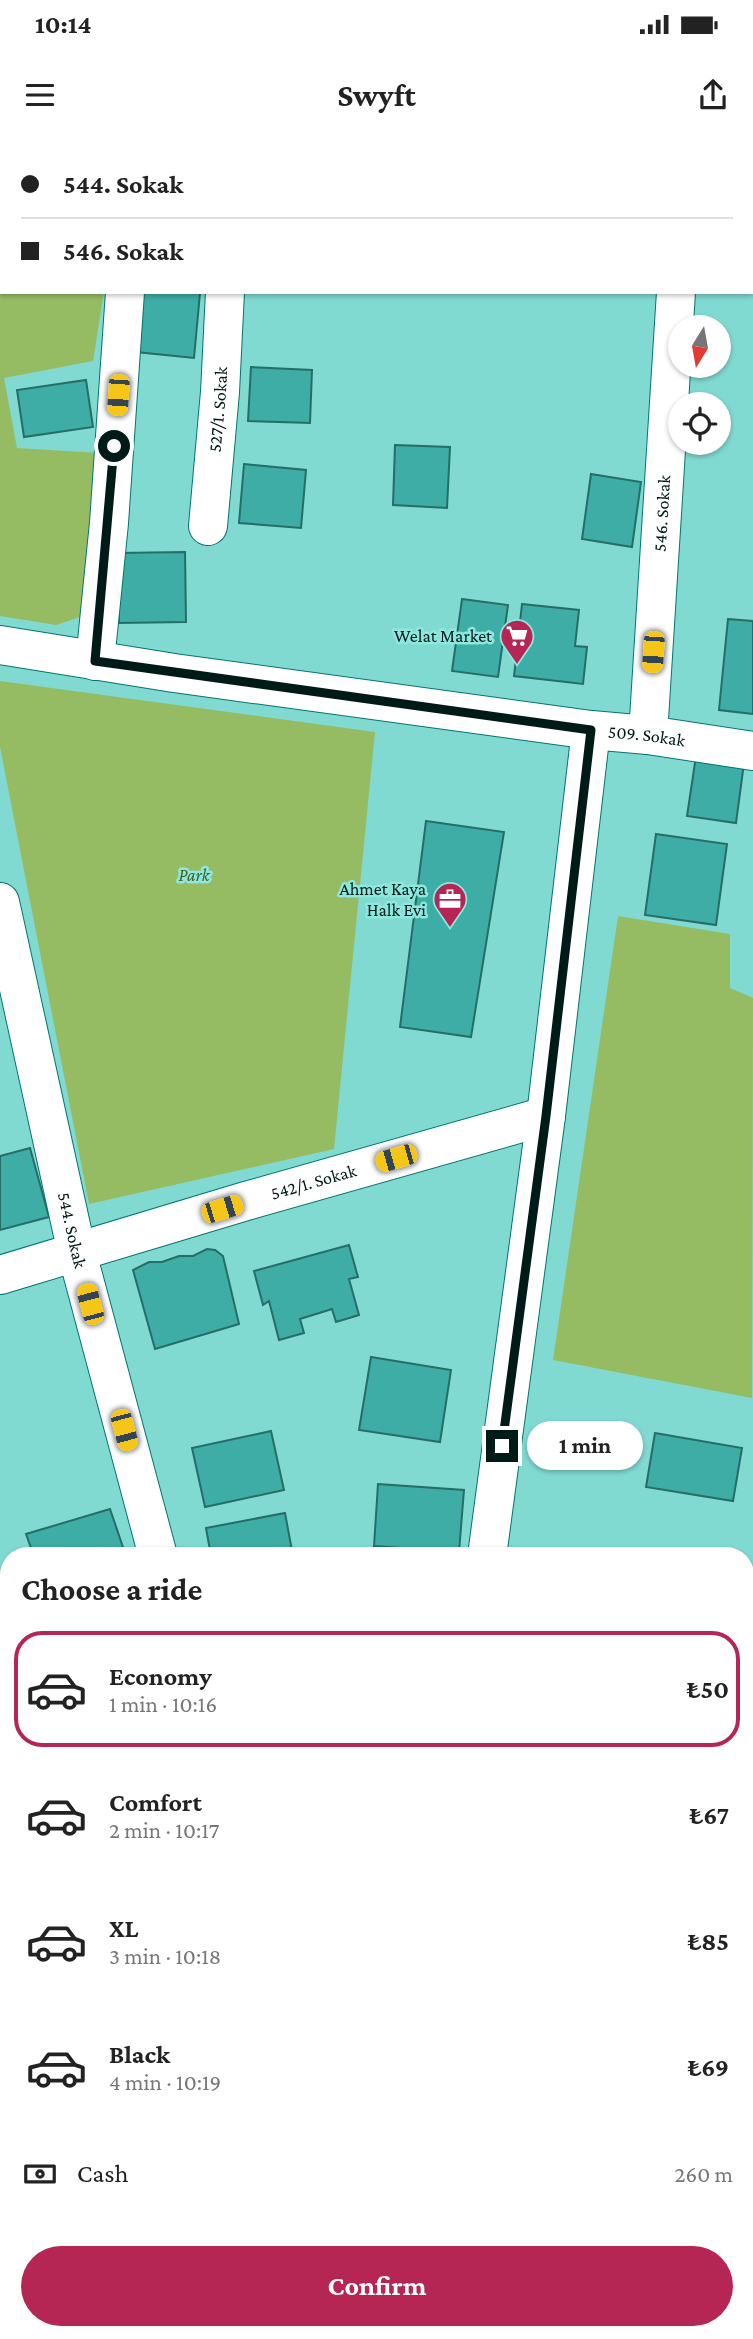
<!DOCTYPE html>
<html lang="en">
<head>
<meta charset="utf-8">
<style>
  body { margin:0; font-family:"Crimson Pro",serif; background:#f6f6f6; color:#222; height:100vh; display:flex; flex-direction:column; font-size:26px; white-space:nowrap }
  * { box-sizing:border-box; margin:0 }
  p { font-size:23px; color:#767676 }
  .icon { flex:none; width:38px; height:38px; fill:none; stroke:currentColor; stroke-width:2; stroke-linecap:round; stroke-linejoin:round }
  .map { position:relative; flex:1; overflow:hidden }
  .details { position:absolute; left:0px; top:1407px; width:754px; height:793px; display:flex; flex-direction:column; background:#fff; border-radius:28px 28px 0 0; box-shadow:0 2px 5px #0004 }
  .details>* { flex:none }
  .banner { position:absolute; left:0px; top:0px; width:754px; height:154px; box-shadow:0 2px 5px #0004; display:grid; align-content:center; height:154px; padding:0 21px; background:#fff }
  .needle { width:46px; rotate:191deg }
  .controls { position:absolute; left:668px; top:175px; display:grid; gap:14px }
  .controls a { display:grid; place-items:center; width:63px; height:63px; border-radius:50%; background:#fff; box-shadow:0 2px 5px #0004; font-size:35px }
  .end { position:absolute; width:32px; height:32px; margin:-16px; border:9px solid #001a18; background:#fff; box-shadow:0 0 0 4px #fff }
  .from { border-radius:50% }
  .bubble { position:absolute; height:49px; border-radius:24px; background:#fff; box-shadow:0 2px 5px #0004; font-size:23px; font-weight:700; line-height:49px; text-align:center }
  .car { position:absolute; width:21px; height:42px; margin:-21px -10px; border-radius:9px; box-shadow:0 0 5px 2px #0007; background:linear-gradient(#f5c518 24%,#345 0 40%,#f5c518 0 76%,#345 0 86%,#f5c518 0) }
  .banner b { display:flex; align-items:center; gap:24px; height:66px; font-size:26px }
  .banner b+b { border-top:2px solid #e0e0e0 }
  .banner i { width:18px; height:18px; background:#222 }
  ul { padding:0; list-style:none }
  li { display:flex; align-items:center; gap:21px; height:116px; margin:0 14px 10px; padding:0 7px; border:4px solid transparent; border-radius:28px }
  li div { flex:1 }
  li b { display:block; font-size:26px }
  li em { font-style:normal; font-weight:700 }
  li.selected { border-color:#b62654 }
  li>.icon { width:63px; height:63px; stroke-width:1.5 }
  h2 { padding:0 21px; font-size:32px; line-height:84px }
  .pay { display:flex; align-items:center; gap:18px; height:77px; padding:0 21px; font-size:26px }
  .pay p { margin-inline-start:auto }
  .button { display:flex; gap:14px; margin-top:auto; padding:14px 21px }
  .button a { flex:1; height:80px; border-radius:42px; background:#b62654; color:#fff; font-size:28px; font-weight:700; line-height:80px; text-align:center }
  .status { display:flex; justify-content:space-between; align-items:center; height:49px; padding:0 35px; background:#fff; direction:ltr }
  .status svg { height:19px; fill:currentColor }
  header { display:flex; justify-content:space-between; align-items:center; height:91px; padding:0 21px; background:#fff; font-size:32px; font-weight:700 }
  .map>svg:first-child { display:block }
</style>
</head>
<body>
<div class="status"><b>10:14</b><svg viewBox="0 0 49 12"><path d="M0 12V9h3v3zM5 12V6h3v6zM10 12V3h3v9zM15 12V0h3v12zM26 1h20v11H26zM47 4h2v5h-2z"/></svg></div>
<header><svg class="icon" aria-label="menu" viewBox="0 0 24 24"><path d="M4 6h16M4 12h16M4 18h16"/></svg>Swyft<svg class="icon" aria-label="share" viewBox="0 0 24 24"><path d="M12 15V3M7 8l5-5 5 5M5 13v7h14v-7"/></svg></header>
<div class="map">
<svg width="753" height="2199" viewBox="0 0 753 2199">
  <rect width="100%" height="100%" fill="#80dad2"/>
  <path fill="#96bc63" d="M0 122 2 152H104L93 221 4 238 17 308 100 313 83 476 56 485 0 476Z
    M0 541 375 592 334 1009 89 1064 0 607Z
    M618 776 730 794V848L753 858 752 1258 553 1220Z"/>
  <path fill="#3eada5" stroke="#266d68" stroke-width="2" d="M714 0H753V65L752 2H713Z
    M0 27H2V96L0 95Z
    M142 152 200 153 194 218 136 212Z
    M251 227 312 230 310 283 248 281Z
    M86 240 93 287 24 297 17 250Z
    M395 305 450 307 447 368 393 365Z
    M244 324 306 330 301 388 239 383Z
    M591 334 641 342 632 407 582 399Z
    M185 412 186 482 119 483 118 413Z
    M462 459 508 465 498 537 452 531Z
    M522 464 579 470 575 506 587 507 583 544 514 536Z
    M728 479 753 481V574L719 570Z
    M696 616 744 623 736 683 687 676Z
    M426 681 504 692 471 897 400 887Z
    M656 694 727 704 716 785 645 775Z
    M30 1008 49 1077 0 1090V1016Z
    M349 1105 358 1137 349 1139 359 1175 336 1182 332 1169 300 1179 304 1193 279 1200 269 1161 263 1165 254 1131Z
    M207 1109 215 1110 223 1116 239 1184 155 1209 133 1130 149 1122H162L179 1116H193Z
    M371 1217 451 1230 440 1302 359 1290Z
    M271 1291 284 1350 205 1367 192 1308Z
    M655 1293 742 1308 733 1361 646 1347Z
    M378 1344 464 1350 459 1412 374 1406Z
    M110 1369 125 1413 116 1416H34L26 1394Z
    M285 1373 293 1416H211L206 1388Z
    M9 1769V1848L0 1850V1771Z"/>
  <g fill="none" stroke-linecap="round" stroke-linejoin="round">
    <defs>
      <g id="minor">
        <path d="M145 2V0"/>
        <path d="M686 2V0"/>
        <path id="s1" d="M208 386 220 252 225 152"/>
        <path id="s2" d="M0 505 174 533 591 590 648 595 753 611"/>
        <path d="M95 521 109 383 125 152"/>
        <path id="s3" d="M648 595 676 152"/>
        <path id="s4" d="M0 762 77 1113 158 1416"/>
        <path id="s5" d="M0 1135 246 1061 546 976"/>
        <path d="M487 1416 546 976 591 590"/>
        <path d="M0 1601 9 1602"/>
        <path d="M746 1771 753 1772"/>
        <path d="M326 2191 327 2199"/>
      </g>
    </defs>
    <use href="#minor" stroke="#01756f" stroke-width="40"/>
    <use href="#minor" stroke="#fff" stroke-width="38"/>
  </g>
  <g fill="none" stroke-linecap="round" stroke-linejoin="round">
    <path stroke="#001a18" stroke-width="9" d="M114 306 95 521 591 590 546 976 502 1306"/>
  </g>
  <defs>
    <symbol id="supermarket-pin" viewBox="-11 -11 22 30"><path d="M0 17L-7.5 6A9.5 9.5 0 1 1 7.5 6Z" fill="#b62654" stroke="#8de8df"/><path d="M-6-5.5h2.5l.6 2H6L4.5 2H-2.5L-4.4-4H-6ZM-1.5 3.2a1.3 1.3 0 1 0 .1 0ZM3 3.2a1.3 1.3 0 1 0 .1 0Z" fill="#fff"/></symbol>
    <symbol id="office-pin" viewBox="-11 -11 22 30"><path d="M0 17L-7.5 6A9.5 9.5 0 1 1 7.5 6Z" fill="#b62654" stroke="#8de8df"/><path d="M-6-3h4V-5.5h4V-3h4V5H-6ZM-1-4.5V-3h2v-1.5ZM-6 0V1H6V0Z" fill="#fff"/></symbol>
  </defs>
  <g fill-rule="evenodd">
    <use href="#supermarket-pin" x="498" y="477" width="38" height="52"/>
    <use href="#office-pin" x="431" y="740" width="38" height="52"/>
  </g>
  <g text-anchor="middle" stroke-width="5" stroke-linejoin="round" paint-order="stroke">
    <g font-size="18" fill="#001a18" stroke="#8de8df">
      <text dy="6" stroke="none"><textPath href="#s1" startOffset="117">527/1. Sokak</textPath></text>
      <text dy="6" stroke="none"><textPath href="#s3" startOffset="222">546. Sokak</textPath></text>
      <text dy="6" stroke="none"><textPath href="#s2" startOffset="653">509. Sokak</textPath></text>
      <text dy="6" stroke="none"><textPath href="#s5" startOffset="327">542/1. Sokak</textPath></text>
      <text dy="6" stroke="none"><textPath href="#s4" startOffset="336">544. Sokak</textPath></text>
    </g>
    <g font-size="18" fill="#001a18" stroke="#8de8df" text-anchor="end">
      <text x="492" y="502">Welat Market</text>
      <text x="426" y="755">Ahmet Kaya<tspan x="426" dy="21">Halk Evi</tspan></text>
    </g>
    <g font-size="18" font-style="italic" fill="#445d1f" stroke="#8de8df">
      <text x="194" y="741">Park</text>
    </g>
  </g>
</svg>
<div class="controls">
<a><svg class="needle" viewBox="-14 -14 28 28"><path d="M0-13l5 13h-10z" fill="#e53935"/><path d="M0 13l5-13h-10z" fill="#767676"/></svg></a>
<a><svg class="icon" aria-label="locate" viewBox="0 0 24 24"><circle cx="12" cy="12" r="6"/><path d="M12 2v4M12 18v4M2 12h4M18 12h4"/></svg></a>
</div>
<i class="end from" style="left:114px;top:306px"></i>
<i class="end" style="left:502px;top:1306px"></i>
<div class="bubble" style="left:527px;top:1281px;width:116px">1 min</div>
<i class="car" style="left:118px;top:255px;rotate:184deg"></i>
<i class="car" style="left:653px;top:512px;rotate:184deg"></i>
<i class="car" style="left:396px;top:1018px;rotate:254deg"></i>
<i class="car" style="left:222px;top:1069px;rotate:73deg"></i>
<i class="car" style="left:90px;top:1164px;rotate:345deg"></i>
<i class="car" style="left:124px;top:1290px;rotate:165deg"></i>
<div class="banner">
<b><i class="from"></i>544. Sokak</b>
<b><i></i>546. Sokak</b>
</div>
<section class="details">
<h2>Choose a ride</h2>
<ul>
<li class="selected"><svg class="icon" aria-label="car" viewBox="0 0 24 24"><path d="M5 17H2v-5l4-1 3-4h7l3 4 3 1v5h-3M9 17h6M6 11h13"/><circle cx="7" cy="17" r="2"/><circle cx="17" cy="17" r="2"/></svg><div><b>Economy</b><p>1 min · 10:16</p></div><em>₺50</em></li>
<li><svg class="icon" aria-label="car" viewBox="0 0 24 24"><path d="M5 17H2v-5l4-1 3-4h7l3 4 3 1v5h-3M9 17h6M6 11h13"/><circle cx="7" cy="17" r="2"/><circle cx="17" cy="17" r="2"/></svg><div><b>Comfort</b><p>2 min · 10:17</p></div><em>₺67</em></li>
<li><svg class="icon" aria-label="car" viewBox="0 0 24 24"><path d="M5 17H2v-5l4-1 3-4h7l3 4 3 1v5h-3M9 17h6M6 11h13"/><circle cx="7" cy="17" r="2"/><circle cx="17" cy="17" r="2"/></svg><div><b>XL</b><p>3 min · 10:18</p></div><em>₺85</em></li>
<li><svg class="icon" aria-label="car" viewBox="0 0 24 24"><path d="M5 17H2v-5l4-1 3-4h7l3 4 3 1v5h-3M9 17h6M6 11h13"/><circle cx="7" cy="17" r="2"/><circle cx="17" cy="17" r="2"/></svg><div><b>Black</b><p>4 min · 10:19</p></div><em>₺69</em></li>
</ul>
<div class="pay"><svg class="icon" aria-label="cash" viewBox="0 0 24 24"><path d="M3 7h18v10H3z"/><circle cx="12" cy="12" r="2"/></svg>Cash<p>260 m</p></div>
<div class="button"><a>Confirm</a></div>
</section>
</div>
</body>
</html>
